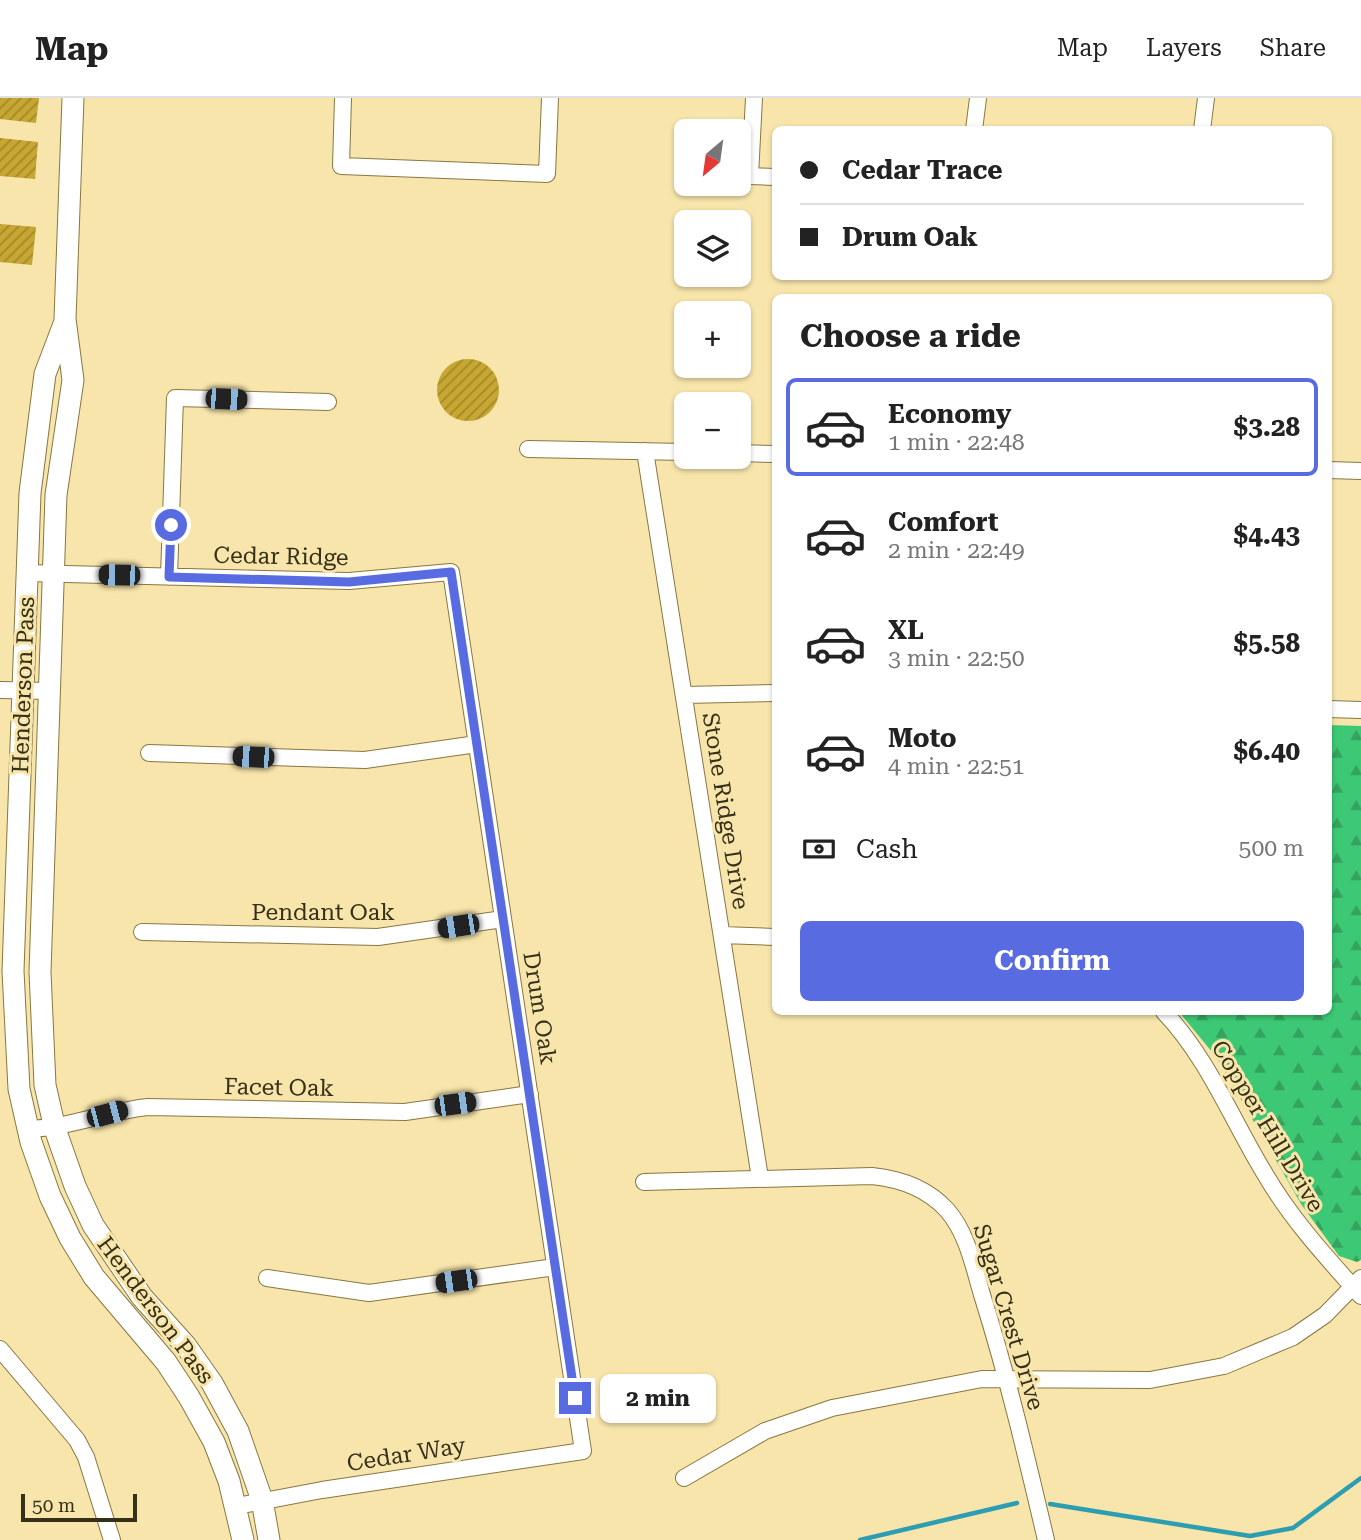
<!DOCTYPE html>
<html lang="en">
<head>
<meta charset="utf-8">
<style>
  body { margin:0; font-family:"Roboto Serif",serif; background:#f2f2f2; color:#222; height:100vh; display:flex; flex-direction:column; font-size:26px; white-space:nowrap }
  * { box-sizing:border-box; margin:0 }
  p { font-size:23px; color:#767676 }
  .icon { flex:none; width:38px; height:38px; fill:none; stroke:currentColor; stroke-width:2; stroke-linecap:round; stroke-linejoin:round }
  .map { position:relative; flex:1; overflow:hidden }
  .sheet { position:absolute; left:772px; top:196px; width:560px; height:721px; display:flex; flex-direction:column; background:#fff; border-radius:10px; box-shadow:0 2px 5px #0004 }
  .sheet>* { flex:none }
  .guide { position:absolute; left:772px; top:28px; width:560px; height:154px; border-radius:10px; box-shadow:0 2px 5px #0004; display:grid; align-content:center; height:154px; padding:0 28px; background:#fff }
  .needle { width:46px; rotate:209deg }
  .controls { position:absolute; left:674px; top:21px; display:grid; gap:14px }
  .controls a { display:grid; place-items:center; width:77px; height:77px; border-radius:10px; background:#fff; box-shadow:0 2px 5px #0004; font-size:35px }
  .scale { position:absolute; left:21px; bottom:18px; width:116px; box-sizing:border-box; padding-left:7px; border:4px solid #373019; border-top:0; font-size:19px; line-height:24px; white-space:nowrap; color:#373019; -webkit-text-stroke:5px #f7e5ab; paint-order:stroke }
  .end { position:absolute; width:32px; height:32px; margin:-16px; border:9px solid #586be1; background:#fff; box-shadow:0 0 0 4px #fff }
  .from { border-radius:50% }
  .bubble { position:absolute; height:49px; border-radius:10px; background:#fff; box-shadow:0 2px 5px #0004; font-size:23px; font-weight:700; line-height:49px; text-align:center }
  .car { position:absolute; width:21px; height:42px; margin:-21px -10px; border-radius:9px; box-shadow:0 0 5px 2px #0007; background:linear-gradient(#222 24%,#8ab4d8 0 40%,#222 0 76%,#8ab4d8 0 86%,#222 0) }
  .guide b { display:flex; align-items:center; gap:24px; height:66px; font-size:26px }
  .guide b+b { border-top:2px solid #e0e0e0 }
  .guide i { width:18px; height:18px; background:#222 }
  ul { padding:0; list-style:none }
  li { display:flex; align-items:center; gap:21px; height:98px; margin:0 14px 10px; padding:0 14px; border:4px solid transparent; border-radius:10px }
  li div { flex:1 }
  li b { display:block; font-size:26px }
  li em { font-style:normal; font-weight:700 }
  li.selected { border-color:#586be1 }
  li>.icon { width:63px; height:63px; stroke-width:1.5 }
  h2 { padding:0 28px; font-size:32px; line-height:84px }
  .pay { display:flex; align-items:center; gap:18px; height:77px; padding:0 28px; font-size:26px }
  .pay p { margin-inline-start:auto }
  .primary-button { display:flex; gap:14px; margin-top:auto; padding:14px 28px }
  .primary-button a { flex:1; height:80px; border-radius:10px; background:#586be1; color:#fff; font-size:28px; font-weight:700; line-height:80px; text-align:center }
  header { display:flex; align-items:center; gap:42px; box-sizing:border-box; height:98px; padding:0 35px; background:#fff; border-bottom:2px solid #e0e0e0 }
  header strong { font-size:33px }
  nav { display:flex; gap:38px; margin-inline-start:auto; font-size:24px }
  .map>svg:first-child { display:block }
</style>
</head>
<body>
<header>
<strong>Map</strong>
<nav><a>Map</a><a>Layers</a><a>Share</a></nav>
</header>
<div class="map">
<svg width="1361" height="1442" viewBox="0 0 1361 1442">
  <defs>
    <pattern id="forest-firs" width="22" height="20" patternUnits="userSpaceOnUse" patternTransform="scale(1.75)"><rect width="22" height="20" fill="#3dc875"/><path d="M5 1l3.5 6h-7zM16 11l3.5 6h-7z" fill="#34a35f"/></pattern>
    <pattern id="building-hatch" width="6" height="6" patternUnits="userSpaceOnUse" patternTransform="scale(1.75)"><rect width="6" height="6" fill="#c7a732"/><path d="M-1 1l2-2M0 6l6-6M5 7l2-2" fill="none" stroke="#a2882a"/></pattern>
  </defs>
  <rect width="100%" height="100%" fill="#f7e5ab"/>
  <path fill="url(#forest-firs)" d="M1328 627 1361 628V1162L1357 1164 1339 1158 1301 1106 1217 960 1179 914H1328Z"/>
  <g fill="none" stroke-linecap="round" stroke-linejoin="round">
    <path stroke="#2d9db2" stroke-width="4.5" d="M1050 1406 1250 1438 1293 1430 1361 1380
      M860 1442 1017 1405"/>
  </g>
  <path fill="url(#building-hatch)" d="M0 0H39L36 25 0 21Z
    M0 40 38 44 35 81 0 78Z
    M0 126 36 129 32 167 0 164Z
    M437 292a31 31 0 1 1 62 0a31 31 0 1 1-62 0Z"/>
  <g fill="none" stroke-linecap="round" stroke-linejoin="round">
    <defs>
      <path id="street" d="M343 0 341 68 547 76 550 0
        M754 0 750 78 775 79
        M974 32 978 0
        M1202 32 1206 0
        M528 351 686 354
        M645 353 760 1080
        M738 355 775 356
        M1328 372 1361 373
        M26 475 349 483 451 474 583 1353 322 1392 237 1408
        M169 479 175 300 328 304
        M0 592 50 593
        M684 597 775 595
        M1328 611 1361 612
        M149 655 365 662 477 646
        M142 834 378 839 503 821
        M722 837 775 839
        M1164 914C1208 960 1232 1022 1265 1076 1291 1121 1327 1160 1361 1198
        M28 1031C70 1030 107 1013 148 1009L405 1014 530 996
        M644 1084 872 1078C901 1081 927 1090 947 1112 968 1136 974 1171 983 1200 1008 1280 1027 1361 1046 1442
        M267 1180 369 1195 555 1169
        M0 1251 77 1342 86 1359 112 1442
        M684 1380 765 1333 832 1310 982 1281 1150 1282 1224 1268 1293 1239 1325 1217 1361 1180"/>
      <path id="secondary" d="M73 0 65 221 73 282 56 397 40 874 45 987 55 1031 75 1088 93 1127 142 1199 186 1248 212 1285 238 1333 262 1402 269 1442
        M64 226 45 276 30 395 13 873 19 991 31 1044 50 1098 70 1140 94 1179 166 1264 189 1299 214 1344 229 1383 243 1442"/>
    </defs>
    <use href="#street" stroke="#887741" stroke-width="18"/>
    <use href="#secondary" stroke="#887741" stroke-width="23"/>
    <use href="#street" stroke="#fff" stroke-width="16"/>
    <use href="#secondary" stroke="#fff" stroke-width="21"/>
  </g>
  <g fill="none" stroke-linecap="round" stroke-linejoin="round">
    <path stroke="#586be1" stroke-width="9" d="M171 427 169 479 349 484 451 474 575 1300"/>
  </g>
  <g text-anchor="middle" stroke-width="6" stroke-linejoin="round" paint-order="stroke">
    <g font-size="23" fill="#373019" stroke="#f7e5ab">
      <text transform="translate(281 458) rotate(1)" y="8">Cedar Ridge</text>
      <text transform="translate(23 587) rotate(-88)" y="8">Henderson Pass</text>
      <text transform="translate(726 713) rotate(81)" y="8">Stone Ridge Drive</text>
      <text x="323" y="822">Pendant Oak</text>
      <text transform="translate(540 910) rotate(81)" y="8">Drum Oak</text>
      <text transform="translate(279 989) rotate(1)" y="8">Facet Oak</text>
      <text transform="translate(1268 1028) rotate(59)" y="8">Copper Hill Drive</text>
      <text transform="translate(156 1212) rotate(53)" y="8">Henderson Pass</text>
      <text transform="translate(1009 1219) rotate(73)" y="8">Sugar Crest Drive</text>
      <text transform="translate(406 1356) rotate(-9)" y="8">Cedar Way</text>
    </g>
  </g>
</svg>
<div class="controls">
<a><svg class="needle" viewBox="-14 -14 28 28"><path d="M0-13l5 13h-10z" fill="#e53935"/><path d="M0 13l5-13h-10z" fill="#767676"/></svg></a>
<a><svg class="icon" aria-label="layers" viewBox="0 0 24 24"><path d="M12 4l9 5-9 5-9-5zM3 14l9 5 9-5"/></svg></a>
<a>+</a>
<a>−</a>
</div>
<div class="scale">50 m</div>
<i class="end from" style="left:171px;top:427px"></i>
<i class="end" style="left:575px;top:1300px"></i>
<div class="bubble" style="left:600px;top:1276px;width:116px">2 min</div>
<i class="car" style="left:226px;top:301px;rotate:92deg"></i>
<i class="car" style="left:119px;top:477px;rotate:271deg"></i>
<i class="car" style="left:253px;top:659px;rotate:272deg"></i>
<i class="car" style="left:458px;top:828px;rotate:261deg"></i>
<i class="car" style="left:455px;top:1006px;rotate:82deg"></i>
<i class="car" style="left:107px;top:1016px;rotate:75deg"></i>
<i class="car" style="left:456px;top:1183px;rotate:262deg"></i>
<div class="guide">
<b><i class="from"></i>Cedar Trace</b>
<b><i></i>Drum Oak</b>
</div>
<section class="sheet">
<h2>Choose a ride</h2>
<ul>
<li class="selected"><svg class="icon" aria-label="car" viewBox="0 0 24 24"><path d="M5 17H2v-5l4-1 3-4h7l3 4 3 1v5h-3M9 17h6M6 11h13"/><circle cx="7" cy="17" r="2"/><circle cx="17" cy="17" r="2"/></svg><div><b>Economy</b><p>1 min · 22:48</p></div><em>$3.28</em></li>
<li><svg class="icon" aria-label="car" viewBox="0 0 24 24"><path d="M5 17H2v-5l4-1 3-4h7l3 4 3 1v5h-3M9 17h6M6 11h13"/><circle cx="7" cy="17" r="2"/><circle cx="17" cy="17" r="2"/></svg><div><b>Comfort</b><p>2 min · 22:49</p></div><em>$4.43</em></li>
<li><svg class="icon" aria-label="car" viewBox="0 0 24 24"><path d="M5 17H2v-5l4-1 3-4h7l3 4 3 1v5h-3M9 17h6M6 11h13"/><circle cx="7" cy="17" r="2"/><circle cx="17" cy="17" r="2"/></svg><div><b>XL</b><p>3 min · 22:50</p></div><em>$5.58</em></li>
<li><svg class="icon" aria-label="car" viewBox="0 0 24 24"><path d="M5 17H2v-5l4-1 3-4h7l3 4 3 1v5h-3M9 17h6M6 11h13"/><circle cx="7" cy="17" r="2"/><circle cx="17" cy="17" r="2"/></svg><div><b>Moto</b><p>4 min · 22:51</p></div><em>$6.40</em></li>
</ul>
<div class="pay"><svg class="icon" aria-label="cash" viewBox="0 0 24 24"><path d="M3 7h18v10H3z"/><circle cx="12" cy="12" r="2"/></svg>Cash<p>500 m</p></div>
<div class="primary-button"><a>Confirm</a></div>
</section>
</div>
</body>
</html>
